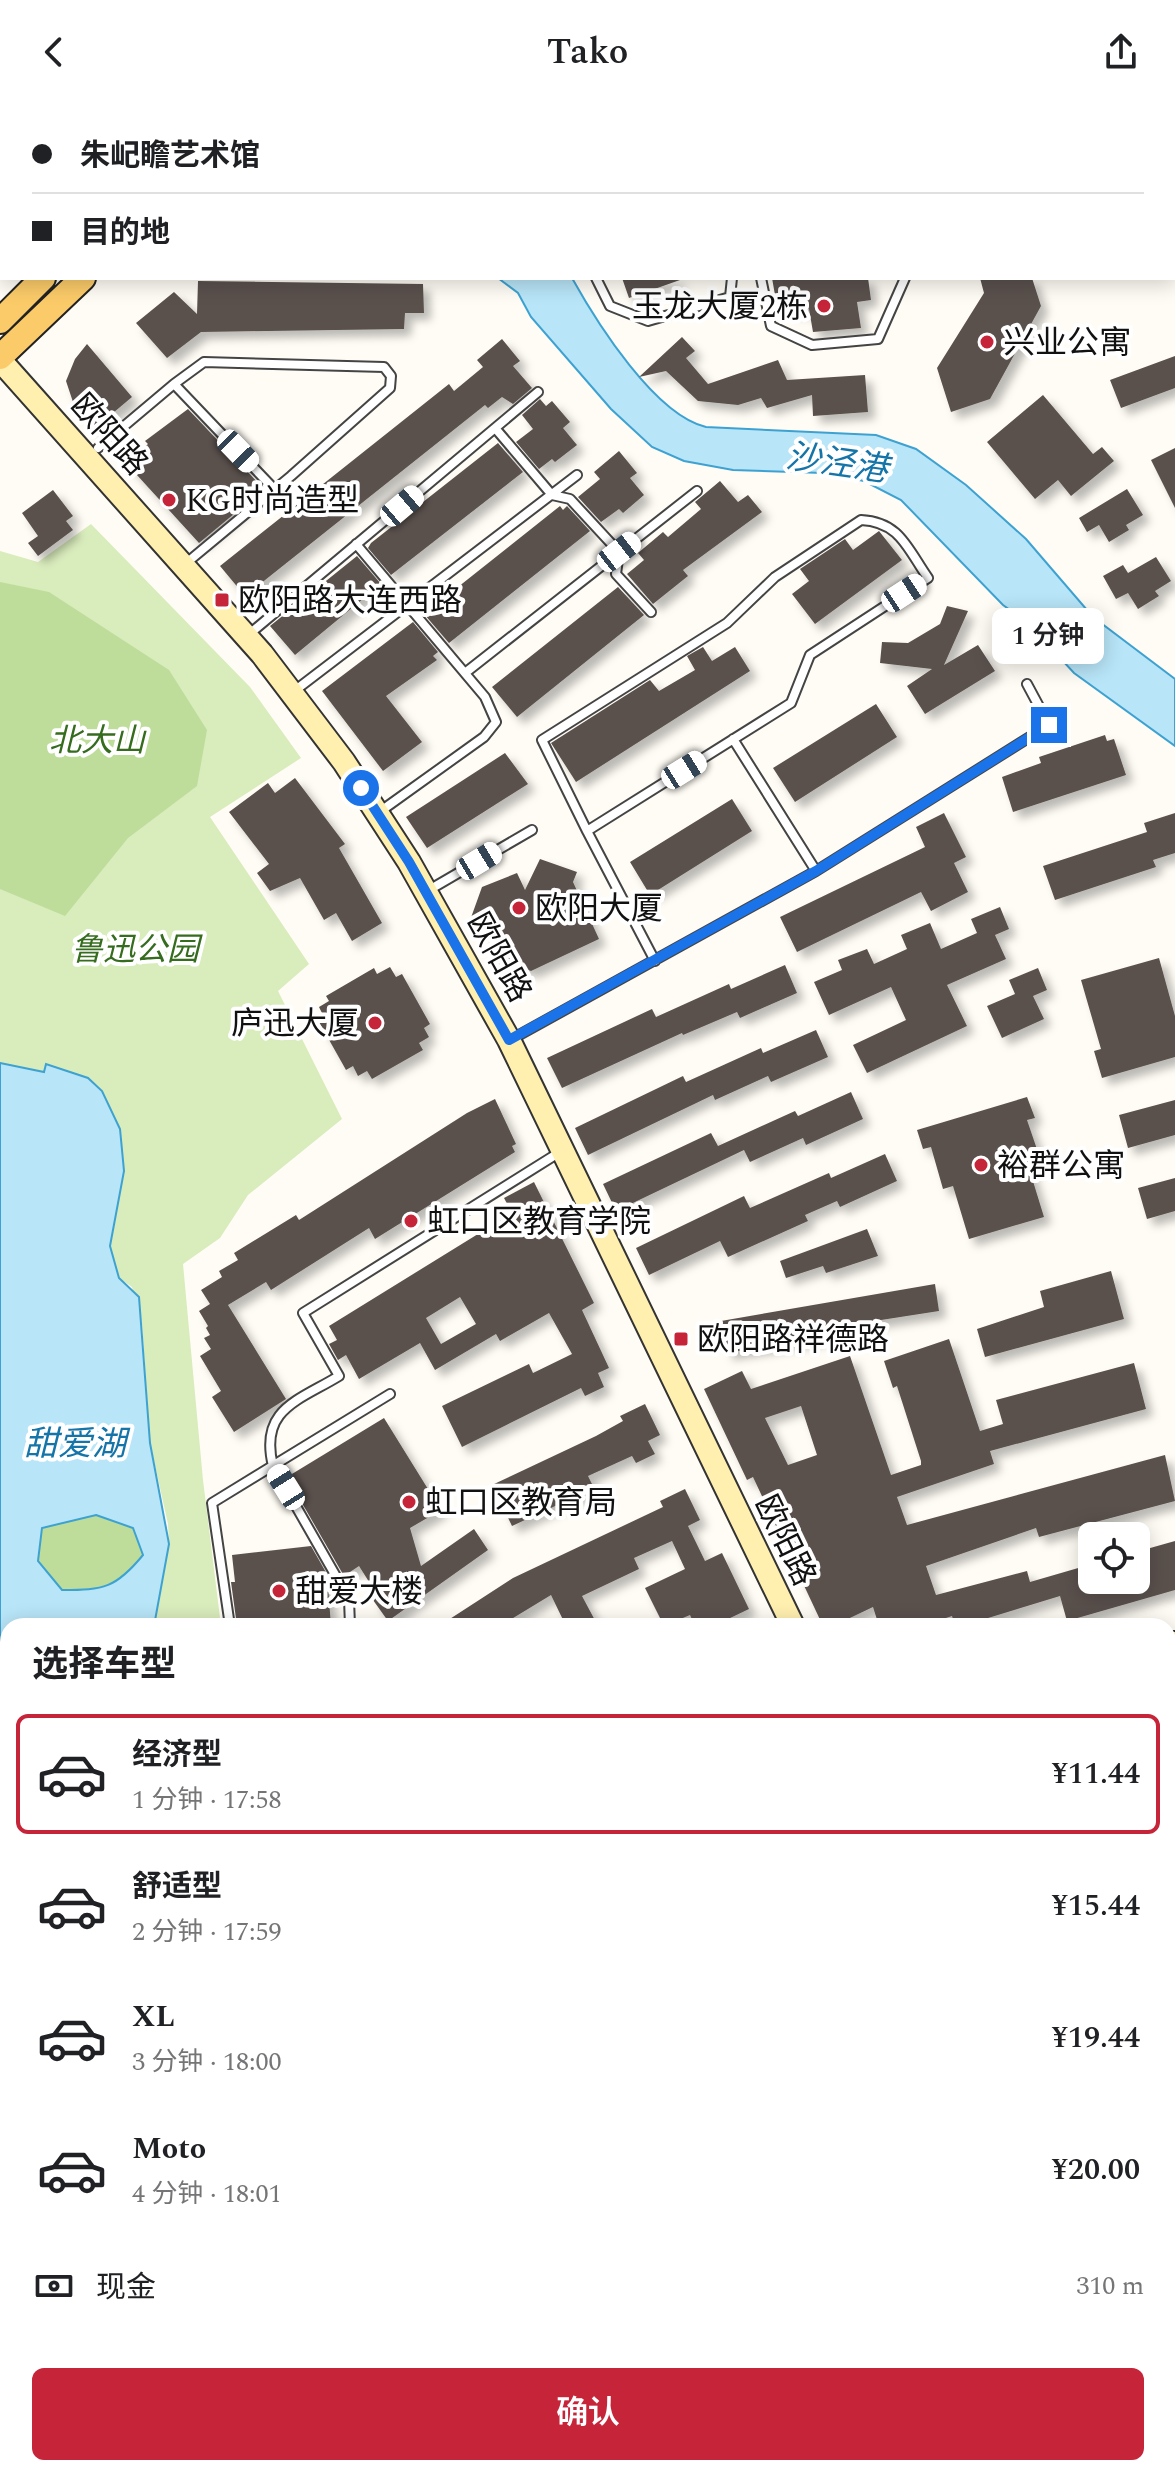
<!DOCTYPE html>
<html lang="zh">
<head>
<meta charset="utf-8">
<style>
  body { margin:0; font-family:Spectral,"Noto Sans SC",serif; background:#f2f2f2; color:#202124; height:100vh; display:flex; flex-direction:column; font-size:30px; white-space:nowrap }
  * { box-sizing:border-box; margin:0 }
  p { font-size:26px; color:#757577 }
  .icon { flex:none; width:44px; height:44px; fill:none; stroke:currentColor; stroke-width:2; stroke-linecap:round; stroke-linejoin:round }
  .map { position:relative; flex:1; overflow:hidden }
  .sheet { position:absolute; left:0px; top:1514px; width:1176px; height:858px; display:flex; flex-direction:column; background:#fff; border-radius:24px 24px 0 0; box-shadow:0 4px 20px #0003 }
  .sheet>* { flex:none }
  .top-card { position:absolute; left:0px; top:0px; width:1176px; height:176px; box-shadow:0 4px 20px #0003; display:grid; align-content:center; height:176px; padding:0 32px; background:#fff }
  .fabs { position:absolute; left:1078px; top:1418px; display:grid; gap:16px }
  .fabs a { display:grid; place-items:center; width:72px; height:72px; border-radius:12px; background:#fff; box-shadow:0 4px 20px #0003; font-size:40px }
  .end { position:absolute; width:36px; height:36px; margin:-18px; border:10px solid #1a73e8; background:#fff; box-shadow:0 0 0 4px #fff }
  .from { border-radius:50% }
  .bubble { position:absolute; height:56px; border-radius:12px; background:#fff; box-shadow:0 4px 20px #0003; font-size:26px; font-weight:600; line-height:56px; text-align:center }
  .car { position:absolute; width:24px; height:48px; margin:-24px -12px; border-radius:10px; box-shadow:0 0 6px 2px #0007; background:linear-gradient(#fff 24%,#345 0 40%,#fff 0 76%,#345 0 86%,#fff 0) }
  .top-card b { display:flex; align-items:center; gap:28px; height:76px; font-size:30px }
  .top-card b+b { border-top:2px solid #e0e0e0 }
  .top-card i { width:20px; height:20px; background:#202124 }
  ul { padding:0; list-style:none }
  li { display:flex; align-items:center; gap:24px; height:120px; margin:0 16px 12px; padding:0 16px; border:4px solid transparent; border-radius:12px }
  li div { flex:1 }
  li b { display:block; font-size:30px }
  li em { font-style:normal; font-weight:600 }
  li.current { border-color:#c62439 }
  li>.icon { width:72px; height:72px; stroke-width:1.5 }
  h2 { padding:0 32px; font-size:36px; line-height:96px }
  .pay { display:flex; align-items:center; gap:20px; height:88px; padding:0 32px; font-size:30px }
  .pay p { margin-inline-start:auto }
  .primary-button { display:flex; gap:16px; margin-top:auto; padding:16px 32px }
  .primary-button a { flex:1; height:92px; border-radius:12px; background:#c62439; color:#fff; font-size:32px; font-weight:600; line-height:92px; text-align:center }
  header { display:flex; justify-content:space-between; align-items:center; height:104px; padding:0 32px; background:#fff; font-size:36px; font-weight:600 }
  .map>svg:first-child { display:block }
</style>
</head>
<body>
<header><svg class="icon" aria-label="back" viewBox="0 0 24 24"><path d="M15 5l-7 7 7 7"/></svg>Tako<svg class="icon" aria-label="share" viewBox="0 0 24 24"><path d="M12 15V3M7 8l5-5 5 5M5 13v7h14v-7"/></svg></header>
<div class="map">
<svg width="1175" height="2371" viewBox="0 0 1175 2371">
  <defs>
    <filter id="shadow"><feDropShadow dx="7" dy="7" stdDeviation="4" flood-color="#0004"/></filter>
  </defs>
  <rect width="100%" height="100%" fill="#fffcf5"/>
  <path fill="#d9ecbc" d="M91 420 250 583 301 654 210 713 309 860 278 887 342 1015 248 1091 220 1134 183 1160 203 1376 221 1522H154L169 1440 168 1420 150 1339 142 1219 132 1183 119 1174 110 1142 124 1067 120 1025 102 987 88 974 46 960 44 968 0 959V447L38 458Z
    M0 1658 8 1661V2364H261L262 2371H0Z"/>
  <path fill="#bedd9b" d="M0 478 49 488 169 566 207 626 197 682 128 734 65 812 0 785Z
    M96 1411 133 1424 143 1451C116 1484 104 1486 62 1486L38 1457 42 1423Z"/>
  <path fill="#b8e5f8" stroke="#3da2d1" stroke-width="2" fill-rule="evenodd" d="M498 174H572C597 219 655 311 706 323L876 331 916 345 966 381 1026 435 1093 513 1175 575V642L1074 569 1028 519 1003 501 901 396 864 377 823 369 733 366 684 357 652 343 611 305 531 213 518 189Z
    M0 959 44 968 46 960 88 974 102 987 120 1025 124 1067 110 1142 119 1174 139 1193 150 1339 169 1440 154 1522H8V1661L0 1658ZM96 1411 133 1424 143 1451C116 1484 104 1486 62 1486L38 1457 42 1424Z"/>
  <path fill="#5a514d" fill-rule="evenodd" filter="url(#shadow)" d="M622 174H680V176L629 194Z
    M772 174H868L871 196 857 198 861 224 813 228 809 205 792 207 789 191H775Z
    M980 174H1032L1041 202 990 295 951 308 937 264 984 189Z
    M198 177 423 180 424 209H405L404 225 201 228 167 254 136 219 174 188 197 210Z
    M682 233 695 247 686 254 708 280 778 256 787 276 865 271 868 308 813 312 812 291 767 304 761 294 738 301 698 297 666 267 639 273Z
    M502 235 520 257 513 262 532 284 513 300 502 293 488 304 485 301 245 492 220 462 449 280 454 287 483 263 477 256Z
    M87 240 132 293 94 325 74 301 66 277 75 255Z
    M1175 252V284L1121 304 1110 276Z
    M1043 291 1093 350 1102 343 1114 357 1071 392 1058 376 1035 395 987 338Z
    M540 295 546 302 552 297 570 318 563 324 577 341 555 358 552 355 539 365 516 338 533 325 522 311Z
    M188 305 264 385 199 439 126 359 148 340 145 337Z
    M498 339 523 368 391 471 368 444 371 439Z
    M1175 344V404L1151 356Z
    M619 347 637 369 630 374 644 391 623 409 619 405 601 418 578 393 600 375 594 368Z
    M720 377 738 398 748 391 762 408 683 466 688 472 653 500 627 470 644 456 638 449 663 428 668 433 701 405 695 398Z
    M1127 385 1143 411 1126 421 1129 426 1109 438 1099 421 1087 428 1079 414Z
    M53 386 73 412 66 417 73 426 38 452 28 439 38 432 22 409Z
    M560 402 563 406 567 402 590 427 449 539 424 510Z
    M879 427 902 456 815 520 792 490 809 477 800 465 845 435 853 446Z
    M357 452 381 480 295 551 270 522Z
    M1156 453 1171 477 1155 487 1159 492 1138 505 1128 489 1116 495 1103 472 1123 461 1128 469Z
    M618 483 644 511 517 613 492 583Z
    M947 502 968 507 944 561 978 541 995 567 925 610 907 582 932 565 880 559 882 538 908 539 940 520Z
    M413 518 438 548 433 552 437 556 386 592 422 638 383 667 322 587Z
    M703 543 712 557 735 543 750 567 576 678 551 639 650 576 659 587 695 566 687 552Z
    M876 600 897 633 795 698 773 664Z
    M1105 631 1107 637 1114 635 1126 671 1013 708 1002 673 1041 659 1039 653Z
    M505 649 528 680 427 744 406 713Z
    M295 674 345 740 339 744 382 819 352 837 336 809 324 816 300 774 270 787 257 769 269 760 229 708 268 679 275 689Z
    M732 695 752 727 650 791 630 758Z
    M944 709 966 753 954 759 968 788 931 807 921 788 797 848 780 813 925 743 916 723Z
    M1175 709V749L1153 756 1156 763 1055 796 1043 762 1147 728 1144 719Z
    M540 755 577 768 573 778 599 835 531 867 492 852 496 830 468 822 482 783 517 769 525 786Z
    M1000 803 1009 825 995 831 1006 855 947 881 967 922 867 969 853 941 906 916 891 883 829 911 814 878 842 866 838 856 867 845 874 860 907 845 901 831 930 819 941 845 977 829 971 815Z
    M1159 854 1175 912V953L1102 974 1094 947 1101 945 1081 876Z
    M785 861 797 889 740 914 737 908 683 931 682 929 562 984 547 954 652 905 656 913 729 880 731 885Z
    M390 863 396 873 402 870 430 920 424 924 429 933 419 939 423 946 372 975 367 967 358 972 353 962 346 966 319 918 325 915 319 903 329 897 326 892 374 864 377 870Z
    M1038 864 1047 886 1033 892 1044 915 1002 934 987 902 1015 890 1009 876Z
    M816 926 828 953 771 978 768 972 715 996 713 991 588 1051 575 1024 683 972 686 978 761 944 763 949Z
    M851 988 863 1015 806 1041 803 1034 750 1058 744 1046 616 1107 603 1080 711 1029 718 1042 795 1007 798 1012Z
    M1027 993 1035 1014 1027 1016 1041 1057 1028 1061 1044 1113 969 1135 953 1082 943 1085 931 1043 923 1045 917 1026Z
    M495 995 516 1040 512 1042 515 1048 375 1135 369 1124 271 1186 266 1178 228 1201 286 1295 234 1328 212 1293 221 1287 200 1252 211 1245 204 1234 210 1231 206 1224 208 1222 199 1207 210 1200 201 1186 222 1173 219 1167 238 1156 234 1149 296 1111 299 1116 467 1009Z
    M1175 996V1031L1128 1044 1119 1011Z
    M885 1050 897 1077 840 1103 837 1097 805 1111 808 1117 728 1153 720 1137 649 1171 636 1144 744 1092 750 1104 829 1069 831 1074Z
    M1175 1074V1107L1147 1115 1138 1084Z
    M534 1078 594 1199 582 1206 609 1264 598 1269 604 1283 585 1292 581 1284 462 1343 442 1302 529 1260 533 1269 572 1250 549 1209 500 1237 496 1230 435 1266 420 1239 359 1275 346 1251 338 1256 329 1240 337 1236 329 1222 512 1109 504 1094ZM460 1193 476 1220 441 1240 426 1214Z
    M867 1125 878 1152 826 1169 823 1162 786 1174 780 1157Z
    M1111 1167 1124 1215 985 1253 977 1225 1044 1203 1040 1187Z
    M935 1180 939 1207 823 1225 825 1233 726 1249 721 1217Z
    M949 1235 980 1327 1003 1320 996 1296 1134 1259 1146 1305 990 1347 994 1360 897 1393 907 1421 1165 1351 1175 1397 1039 1433 1036 1424 926 1462 936 1491 1027 1467 1030 1478 1092 1460V1476H1136V1448L1175 1437V1486L1067 1517 1060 1492 962 1522H955L952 1512 922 1522H879L873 1503 833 1522H823L753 1373 747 1376 704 1285 742 1267 751 1285 850 1252 891 1371 921 1361V1357L897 1282 893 1284 884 1257ZM801 1302 817 1351 788 1361 765 1314Z
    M645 1300 660 1331 648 1337 655 1350 636 1359 632 1352 588 1372 594 1384 512 1422 492 1381 596 1332 623 1317 620 1312Z
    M384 1314 441 1406 410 1424 421 1462 474 1425 488 1446 388 1517 373 1496 378 1492 359 1462 344 1472 287 1373Z
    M685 1385 700 1416 688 1422 705 1457 722 1449 749 1505 726 1516 729 1522H695L690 1511 664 1522 645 1484 685 1465 672 1437 634 1454 639 1465 582 1492 598 1522H566L551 1491 500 1522H439L513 1474 663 1403 660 1397Z
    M311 1442 332 1479 328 1482 331 1522H237L231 1478H235L232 1451Z"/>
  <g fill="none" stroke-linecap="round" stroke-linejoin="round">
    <defs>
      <path id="lane" d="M189 0 191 2
        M504 0 505 2
        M877 0V2
        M596 174 610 202 648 217 730 193 732 174
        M761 174 771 222 812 241 878 235 905 174
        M495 324 552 391 570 395 619 448 616 470 651 508
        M98 344 174 280
        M861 416C900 418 907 444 928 474L810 551 791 599 587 727 542 636 727 519 775 473Z
        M356 440 485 593 496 618 484 633 378 709
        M184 461 291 372 390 284 391 272 384 263 204 258 174 280 275 386
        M247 532 538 288
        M465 569 697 387
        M293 588 577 371
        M733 635 816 767
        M587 727 655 857
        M429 786 532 726
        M510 936 816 767 1049 621 1027 580
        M230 1522 212 1399 390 1290
        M350 1522 349 1495 273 1362C259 1305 298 1297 339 1272L303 1209 560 1048
        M1168 1718 1175 1721
        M1168 1749 1175 1743
        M1168 1850 1175 1844"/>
      <path id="street" d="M282 2364 283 2371"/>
      <path id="secondary" d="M0 256 262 550 344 658 409 758 509 936 793 1522
        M1168 1539H1175
        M1168 1965 1175 1975
        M516 2364 517 2371"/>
      <path id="primary" d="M261 2 265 0
        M336 2 340 0
        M0 217 43 174
        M0 253 83 174"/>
    </defs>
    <use href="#lane" stroke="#444" stroke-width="12"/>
    <use href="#street" stroke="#444" stroke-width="20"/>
    <use href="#secondary" stroke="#333" stroke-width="26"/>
    <use href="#primary" stroke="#222" stroke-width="28"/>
    <use href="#lane" stroke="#fff" stroke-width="8"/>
    <use href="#street" stroke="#fff" stroke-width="16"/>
    <use href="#secondary" stroke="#fff0b0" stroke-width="22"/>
    <use href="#primary" stroke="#fbcb69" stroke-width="24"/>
  </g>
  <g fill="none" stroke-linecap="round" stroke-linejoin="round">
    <path stroke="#1a73e8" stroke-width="10" d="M361 684 409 758 509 936 816 767 1049 621"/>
  </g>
  <g fill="#c62439" stroke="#fff" stroke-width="3">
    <circle cx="824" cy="202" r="8"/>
    <circle cx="987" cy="238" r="8"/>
    <circle cx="169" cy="396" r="8"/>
    <rect x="214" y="488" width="16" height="16" rx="4"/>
    <circle cx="519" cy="804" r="8"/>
    <circle cx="375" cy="919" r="8"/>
    <circle cx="981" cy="1061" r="8"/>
    <circle cx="411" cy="1117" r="8"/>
    <rect x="673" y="1227" width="16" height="16" rx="4"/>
    <circle cx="409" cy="1398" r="8"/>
    <circle cx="279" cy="1487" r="8"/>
  </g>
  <g text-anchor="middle" stroke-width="8" stroke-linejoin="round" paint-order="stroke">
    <g font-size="32" fill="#111" stroke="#fff" text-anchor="start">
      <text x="808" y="213" text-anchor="end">玉龙大厦2栋</text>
      <text x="1003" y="249">兴业公寓</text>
      <text x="185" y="407">KG时尚造型</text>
      <text x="238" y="507">欧阳路大连西路</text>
      <text x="535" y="815">欧阳大厦</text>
      <text x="359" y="930" text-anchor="end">庐迅大厦</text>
      <text x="997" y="1072">裕群公寓</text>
      <text x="427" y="1128">虹口区教育学院</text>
      <text x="697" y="1246">欧阳路祥德路</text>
      <text x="425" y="1409">虹口区教育局</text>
      <text x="295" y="1498">甜爱大楼</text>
    </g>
    <g font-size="32" fill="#111" stroke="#fff">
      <text transform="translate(110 330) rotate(48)" y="11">欧阳路</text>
      <text transform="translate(500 853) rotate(61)" y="11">欧阳路</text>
      <text transform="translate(786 1436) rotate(64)" y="11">欧阳路</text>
    </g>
    <g font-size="32" font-style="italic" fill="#356c1e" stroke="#fff">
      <text x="97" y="647">北大山</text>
      <text x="135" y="856">鲁迅公园</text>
    </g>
    <g font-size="34" font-style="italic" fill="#1574a8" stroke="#fff">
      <text transform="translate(837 358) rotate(8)" y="12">沙泾港</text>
      <text x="75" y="1351">甜爱湖</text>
    </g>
  </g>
</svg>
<div class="fabs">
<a><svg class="icon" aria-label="locate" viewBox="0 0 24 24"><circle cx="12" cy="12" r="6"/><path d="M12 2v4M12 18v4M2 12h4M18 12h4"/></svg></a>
</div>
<i class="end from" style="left:361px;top:684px"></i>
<i class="end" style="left:1049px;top:621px"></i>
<div class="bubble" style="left:992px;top:504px;width:112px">1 分钟</div>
<i class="car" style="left:238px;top:347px;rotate:136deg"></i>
<i class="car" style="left:402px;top:402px;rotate:50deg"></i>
<i class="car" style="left:619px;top:448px;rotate:52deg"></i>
<i class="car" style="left:904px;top:489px;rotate:57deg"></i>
<i class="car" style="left:684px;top:666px;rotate:58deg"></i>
<i class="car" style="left:479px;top:757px;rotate:59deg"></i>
<i class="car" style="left:286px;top:1383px;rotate:328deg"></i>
<div class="top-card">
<b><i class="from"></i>朱屺瞻艺术馆</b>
<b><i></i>目的地</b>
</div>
<section class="sheet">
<h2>选择车型</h2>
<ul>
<li class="current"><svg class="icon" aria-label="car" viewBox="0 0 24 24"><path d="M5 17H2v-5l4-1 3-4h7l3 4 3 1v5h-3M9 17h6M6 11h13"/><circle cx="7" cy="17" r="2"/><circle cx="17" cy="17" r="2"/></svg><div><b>经济型</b><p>1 分钟 · 17:58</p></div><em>¥11.44</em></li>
<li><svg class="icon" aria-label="car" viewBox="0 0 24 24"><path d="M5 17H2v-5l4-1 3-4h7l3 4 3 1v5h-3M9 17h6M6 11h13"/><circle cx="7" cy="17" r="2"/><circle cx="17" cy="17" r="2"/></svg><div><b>舒适型</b><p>2 分钟 · 17:59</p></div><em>¥15.44</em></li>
<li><svg class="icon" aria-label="car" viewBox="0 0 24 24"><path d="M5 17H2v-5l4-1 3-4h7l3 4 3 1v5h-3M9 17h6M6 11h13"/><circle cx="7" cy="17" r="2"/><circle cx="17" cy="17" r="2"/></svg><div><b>XL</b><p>3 分钟 · 18:00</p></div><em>¥19.44</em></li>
<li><svg class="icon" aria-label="car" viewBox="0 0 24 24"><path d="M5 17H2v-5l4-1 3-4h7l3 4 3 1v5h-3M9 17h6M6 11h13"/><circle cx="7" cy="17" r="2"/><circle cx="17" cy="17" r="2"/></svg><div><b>Moto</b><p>4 分钟 · 18:01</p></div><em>¥20.00</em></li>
</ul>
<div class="pay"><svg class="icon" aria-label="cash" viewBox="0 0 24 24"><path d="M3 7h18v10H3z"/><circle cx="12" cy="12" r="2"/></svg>现金<p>310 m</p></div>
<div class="primary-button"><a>确认</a></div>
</section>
</div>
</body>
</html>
